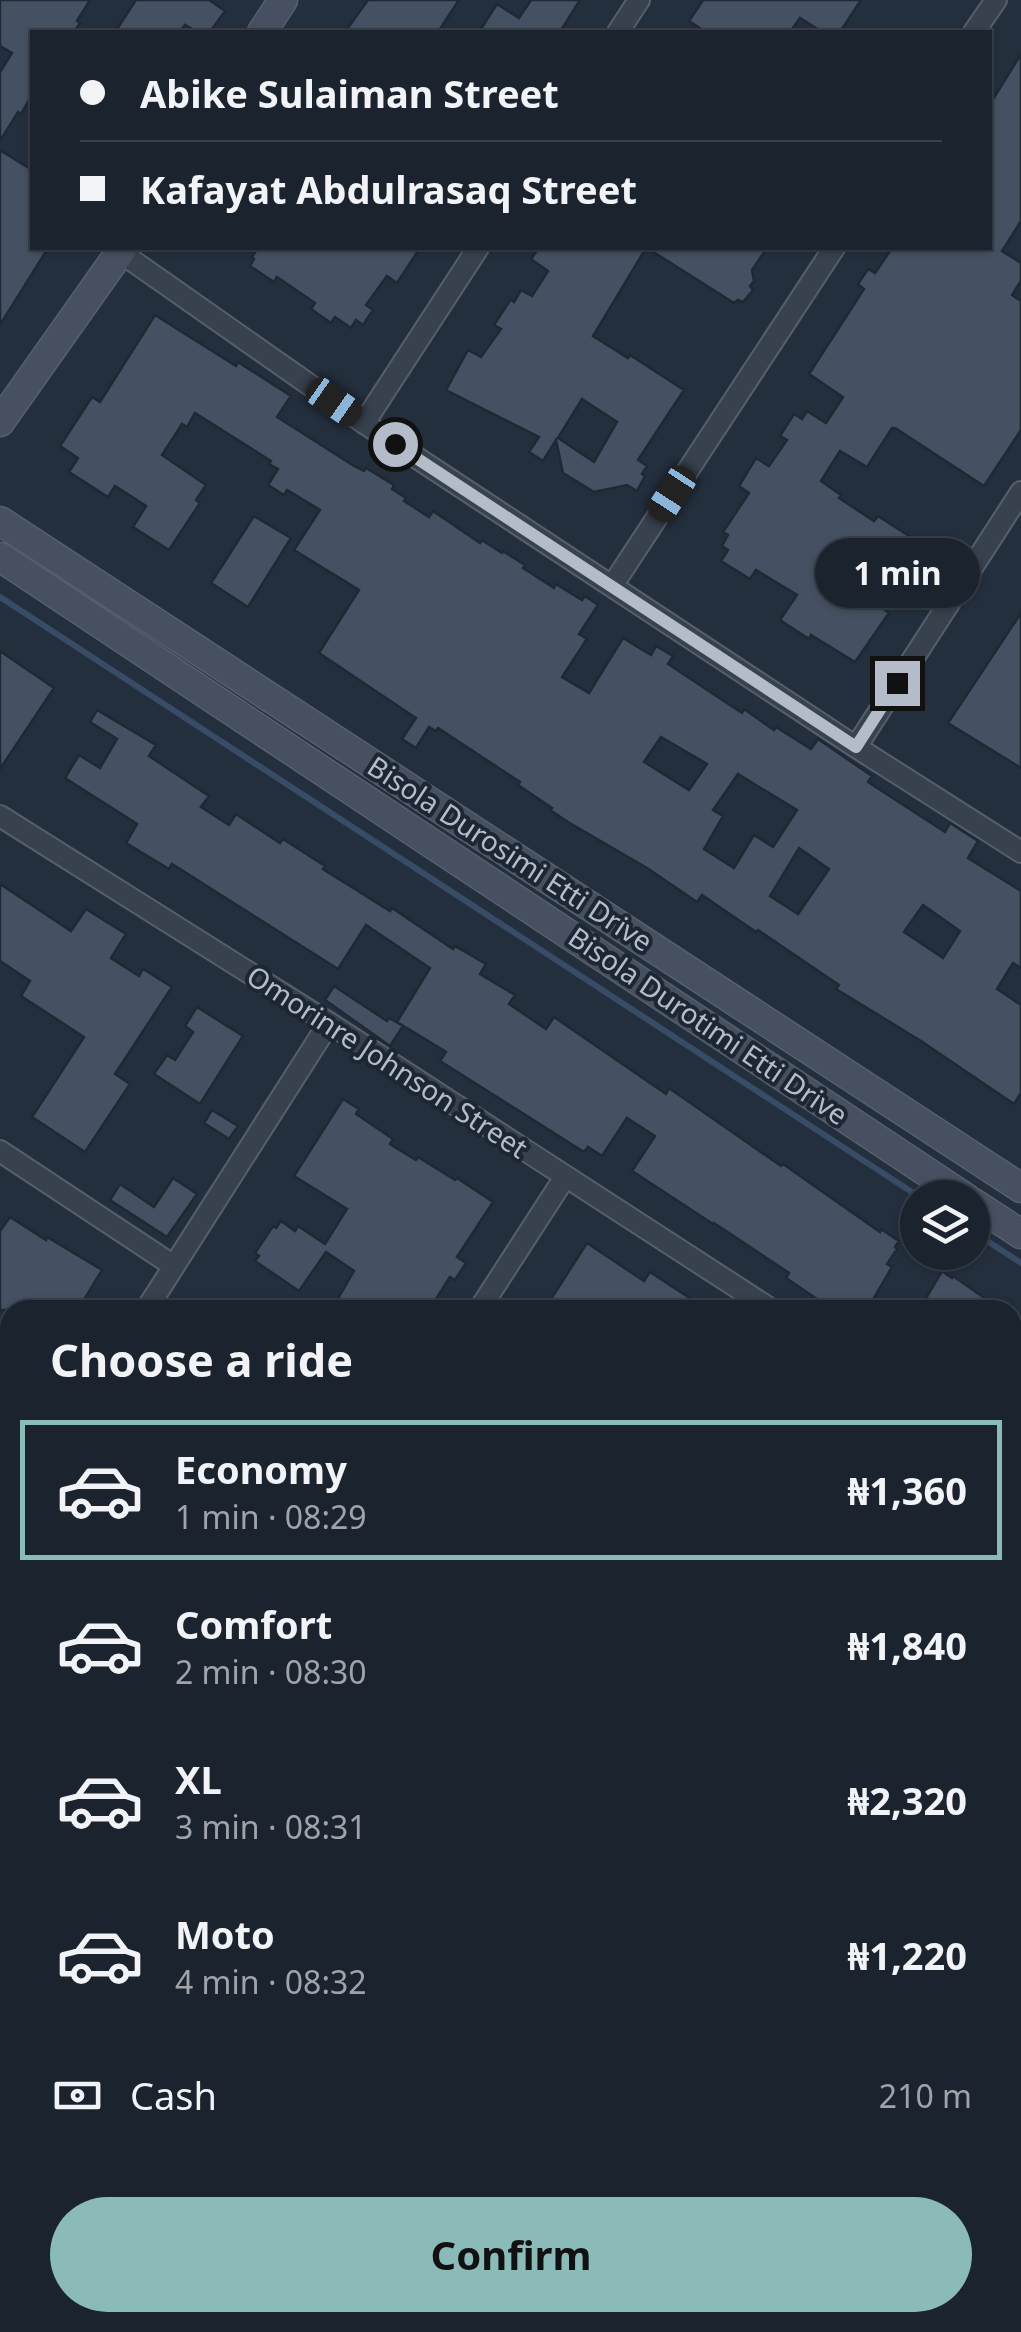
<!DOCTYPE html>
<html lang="en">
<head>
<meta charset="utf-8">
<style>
  body { margin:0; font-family:"Noto Sans",sans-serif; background:#242b36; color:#f1f3f6; height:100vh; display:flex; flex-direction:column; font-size:38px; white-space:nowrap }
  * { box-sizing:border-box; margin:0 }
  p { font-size:32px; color:#a0a4aa }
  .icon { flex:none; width:55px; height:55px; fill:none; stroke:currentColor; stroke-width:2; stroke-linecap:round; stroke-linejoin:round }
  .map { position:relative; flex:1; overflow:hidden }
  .drawer { position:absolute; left:0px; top:1300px; width:1022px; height:1032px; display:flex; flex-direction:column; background:#1b232e; border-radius:30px 30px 0 0; box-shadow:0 2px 8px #0004,0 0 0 2px #39404a }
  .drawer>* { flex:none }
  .top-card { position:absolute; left:30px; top:30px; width:962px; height:220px; border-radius:0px; box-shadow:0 2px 8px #0004,0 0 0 2px #39404a; display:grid; align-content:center; height:220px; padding:0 50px; background:#1b232e }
  .buttons { position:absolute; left:900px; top:1180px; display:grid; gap:20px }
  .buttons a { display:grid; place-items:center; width:90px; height:90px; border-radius:50%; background:#1b232e; box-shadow:0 2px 8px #0004,0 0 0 2px #39404a; font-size:50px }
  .end { position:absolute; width:45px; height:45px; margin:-22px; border:12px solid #b4bcc9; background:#111; box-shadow:0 0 0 5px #111 }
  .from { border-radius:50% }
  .bubble { position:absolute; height:70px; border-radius:35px; background:#1b232e; box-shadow:0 2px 8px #0004,0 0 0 2px #39404a; font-size:32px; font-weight:700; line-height:70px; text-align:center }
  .car { position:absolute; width:30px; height:60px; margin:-30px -15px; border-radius:12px; box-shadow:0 0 8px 2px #0007; background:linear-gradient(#222 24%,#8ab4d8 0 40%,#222 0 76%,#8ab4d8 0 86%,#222 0) }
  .top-card b { display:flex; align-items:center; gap:35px; height:95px; font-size:38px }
  .top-card b+b { border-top:2px solid #39404a }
  .top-card i { width:25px; height:25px; background:#f1f3f6 }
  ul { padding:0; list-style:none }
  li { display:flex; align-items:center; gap:30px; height:140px; margin:0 20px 15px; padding:0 30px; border:5px solid transparent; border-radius:0px }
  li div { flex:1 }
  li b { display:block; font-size:38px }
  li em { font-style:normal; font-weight:700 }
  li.active { border-color:#8bbbb9 }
  li>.icon { width:90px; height:90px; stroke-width:1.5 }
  h2 { padding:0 50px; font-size:45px; line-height:120px }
  .pay { display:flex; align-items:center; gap:25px; height:110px; padding:0 50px; font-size:38px }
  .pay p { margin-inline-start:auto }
  .cta { display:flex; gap:20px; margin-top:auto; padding:20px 50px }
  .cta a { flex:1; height:115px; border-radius:60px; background:#8bbbb9; color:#111; font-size:40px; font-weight:700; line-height:115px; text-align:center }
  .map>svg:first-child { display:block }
</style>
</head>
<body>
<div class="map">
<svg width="1021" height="2332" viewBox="0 0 1021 2332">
  <rect width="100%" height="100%" fill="#242f3e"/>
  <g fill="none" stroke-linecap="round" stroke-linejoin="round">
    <path stroke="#394c67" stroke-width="6" d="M0 597 921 1198
      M972 1231 1021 1263"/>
  </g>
  <path fill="#455162" stroke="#1f2835" stroke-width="2.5" fill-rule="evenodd" d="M0 0H90L77 21 80 23 74 32H32V95L21 114 18 112 0 141V72L12 53 0 46Z
    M136 0H209L225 11 210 32H197L185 25 180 32H115Z
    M368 0H459L438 32H345Z
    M531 0H580L560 32H479L497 4 519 18Z
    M703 0H861L840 32H822L800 18 790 32H706L689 21Z
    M1021 54V221L1002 251 1021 263V281L1012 295 1021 301V430L984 486 895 428H892L867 467 840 451 821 481 841 495 839 498 874 521 878 516 926 547 882 608 889 613 855 662 811 635 809 639 780 620 797 595 756 570 750 579 721 561 728 550 722 546 728 535 723 532 749 493 739 486 756 458 769 466 787 440 780 436 794 414 802 419 807 411 826 423 843 397 809 374 864 289 858 284 868 269 875 273 892 248H990V104Z
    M0 150 32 170V248H48L0 325Z
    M258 248H420L397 283 387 276 366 305 373 310 363 325 356 320 351 328 335 317 331 323 311 309 315 303 277 277 274 282 250 266 254 259 252 257Z
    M539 248H646L593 336 628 358 630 355 684 390 638 460 647 466 642 474 645 476 637 491 627 485 594 492 563 473 556 440 543 461 529 452 539 437 446 390 468 350 481 357 501 329 494 325 511 299 514 302 521 290 532 296 548 271 531 259ZM582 399 617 422 594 462 558 438Z
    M647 248H767L752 270 754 281 750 286 753 290 743 302 738 300 734 303Z
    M155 315 236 366 238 362 291 396 277 417 354 466 364 471 366 468 394 485 392 489 406 498 404 501 429 517 433 511 480 543 482 540 502 553 503 551 525 565 523 568 554 588 556 584 582 600 585 596 598 605 579 634 587 639 562 677 589 693 623 638 651 655 656 646 673 656 668 664 742 713 744 709 774 730 776 727 811 749 818 739 872 776 868 782 945 832 950 823 978 841 968 858 1021 891V968L1013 963 997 989 1021 1005V1093L1014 1104 921 1041 836 989 839 985 758 930 756 932 702 895 697 902 647 868 568 822 550 810 552 808 518 785 520 782 438 728 436 731 429 727 416 748 402 739 416 718 319 653 359 590 294 550 320 510 287 490 284 495 268 485 278 469 269 464 271 461 195 413 187 427 182 424 162 455 206 485 196 500 200 503 169 550 133 527 146 506 115 486 108 497 69 472 78 458 60 446 92 397 100 402ZM661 737 707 764 689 790 644 762ZM738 774 797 810 773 847 754 835 734 868 704 849 723 816 713 810ZM799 848 829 869 798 914 770 896ZM923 905 960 931 943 958 904 932Z
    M254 516 291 538 248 607 211 583Z
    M1021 613V768L948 723Z
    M0 651 54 688 0 769Z
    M97 710 156 745 149 756 209 796 201 807 229 825 236 814 280 843 283 839 325 866 323 869 390 911 392 908 453 949 455 946 486 964 480 974 515 995 509 1004 546 1029 554 1017 666 1094 669 1088 781 1166 783 1164 880 1232 881 1229 899 1241 895 1247 897 1249 887 1264 892 1267 867 1310H833L786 1278 789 1273 714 1223 713 1224 632 1171 655 1136 627 1118 602 1156 588 1147 584 1152 440 1061 446 1052 397 1022 430 968 366 925 338 969 172 864 169 869 126 843 137 824 65 778 79 755 100 768 117 739 90 722Z
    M0 884 71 931 86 909 126 934 111 958 139 976 143 969 172 987 115 1074 130 1084 85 1152 32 1117 84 1037 21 996 30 981 0 961Z
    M334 986 387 1021 389 1018 403 1026 390 1046 325 1000Z
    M197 1007 243 1036 200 1104 154 1074 167 1055 175 1060 193 1032 185 1026Z
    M343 1099 359 1109 356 1114 393 1139 390 1144 416 1160 418 1157 455 1180 457 1178 493 1202 457 1257 466 1263 455 1280 450 1277 429 1310H354L337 1300 354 1271 326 1252 299 1291 255 1261 259 1256 255 1253 273 1226 276 1228 281 1221 295 1231 298 1226 325 1244 347 1209 294 1176Z
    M212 1110 238 1126 229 1139 204 1123Z
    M173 1178 197 1194 167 1237 110 1200 120 1184 154 1207Z
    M10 1217 46 1240 47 1237 102 1270 78 1310H0V1231Z
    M587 1243 644 1281 650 1272 708 1310H544Z
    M942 1271 952 1278 953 1276 986 1299 979 1310H919Z
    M0 2310 10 2317V2322H19L33 2332H0Z"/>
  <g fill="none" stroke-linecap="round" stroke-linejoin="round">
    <defs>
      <path id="street" d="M618 32 639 0
        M974 32 996 0
        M120 252 364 423 856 747 1021 852
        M364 423 478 248
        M612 586 834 248
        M856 747 1021 492
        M0 816 329 1023 772 1310
        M0 1151 174 1266
        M146 1310 329 1023
        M479 1310 565 1177
        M1012 1464 1021 1470
        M0 1539 10 1523
        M0 1899 10 1906
        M1012 2144 1021 2149
        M0 2254 10 2260
        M1012 2279 1021 2285
        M104 2322 119 2332
        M783 2322 798 2332
        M929 2332 935 2322"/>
      <path id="secondary" d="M262 32 283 0
        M0 422 123 248
        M0 521 1021 1188
        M0 557 966 1198
        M972 1202 1021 1234
        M1012 1735 1021 1722
        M1012 1788 1021 1775
        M619 2332 625 2322
        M656 2332 662 2322"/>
    </defs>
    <use href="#street" stroke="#565f6c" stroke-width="24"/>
    <use href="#secondary" stroke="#565f6c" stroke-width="31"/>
    <use href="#street" stroke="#38414e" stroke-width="20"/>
    <use href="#secondary" stroke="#465061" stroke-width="28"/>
  </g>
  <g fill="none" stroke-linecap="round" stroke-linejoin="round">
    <path stroke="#b4bcc9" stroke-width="12" d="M395 444 856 747 897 683"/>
  </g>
  <g text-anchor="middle" stroke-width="8" stroke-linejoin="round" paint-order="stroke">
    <g font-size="28" fill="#b4bcc9" stroke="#1d2633">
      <text transform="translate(510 854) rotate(33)" y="10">Bisola Durosimi Etti Drive</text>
      <text transform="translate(708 1026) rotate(34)" y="10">Bisola Durotimi Etti Drive</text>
      <text transform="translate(387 1062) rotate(33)" y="10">Omorinre Johnson Street</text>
    </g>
  </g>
</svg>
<div class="buttons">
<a><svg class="icon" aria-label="layers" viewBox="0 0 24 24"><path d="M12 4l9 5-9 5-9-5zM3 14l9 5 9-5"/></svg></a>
</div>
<i class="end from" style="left:395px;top:444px"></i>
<i class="end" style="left:897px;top:683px"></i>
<div class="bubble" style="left:815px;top:538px;width:165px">1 min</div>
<i class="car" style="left:334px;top:402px;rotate:125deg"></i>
<i class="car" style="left:672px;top:494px;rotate:213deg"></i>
<div class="top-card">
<b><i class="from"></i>Abike Sulaiman Street</b>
<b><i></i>Kafayat Abdulrasaq Street</b>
</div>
<section class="drawer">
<h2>Choose a ride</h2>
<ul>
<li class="active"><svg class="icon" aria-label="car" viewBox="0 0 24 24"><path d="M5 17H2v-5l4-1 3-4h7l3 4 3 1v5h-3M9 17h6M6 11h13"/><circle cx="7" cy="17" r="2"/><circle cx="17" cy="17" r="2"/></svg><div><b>Economy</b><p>1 min · 08:29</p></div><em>₦1,360</em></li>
<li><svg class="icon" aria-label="car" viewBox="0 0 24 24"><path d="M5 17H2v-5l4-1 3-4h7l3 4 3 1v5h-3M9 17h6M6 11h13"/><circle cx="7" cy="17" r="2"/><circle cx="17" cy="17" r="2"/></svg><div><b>Comfort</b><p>2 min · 08:30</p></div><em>₦1,840</em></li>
<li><svg class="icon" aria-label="car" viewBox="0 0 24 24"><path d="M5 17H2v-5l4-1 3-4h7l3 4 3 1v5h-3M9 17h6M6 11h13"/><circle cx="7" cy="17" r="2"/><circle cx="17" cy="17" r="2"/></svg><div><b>XL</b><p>3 min · 08:31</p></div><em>₦2,320</em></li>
<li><svg class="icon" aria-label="car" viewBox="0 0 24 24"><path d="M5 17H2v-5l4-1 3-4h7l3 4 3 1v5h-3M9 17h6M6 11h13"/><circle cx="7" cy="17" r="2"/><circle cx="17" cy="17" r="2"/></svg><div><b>Moto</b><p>4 min · 08:32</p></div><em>₦1,220</em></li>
</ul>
<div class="pay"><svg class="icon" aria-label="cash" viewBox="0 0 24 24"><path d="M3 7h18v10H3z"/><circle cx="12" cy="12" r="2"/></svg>Cash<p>210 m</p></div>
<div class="cta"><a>Confirm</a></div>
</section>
</div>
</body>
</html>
